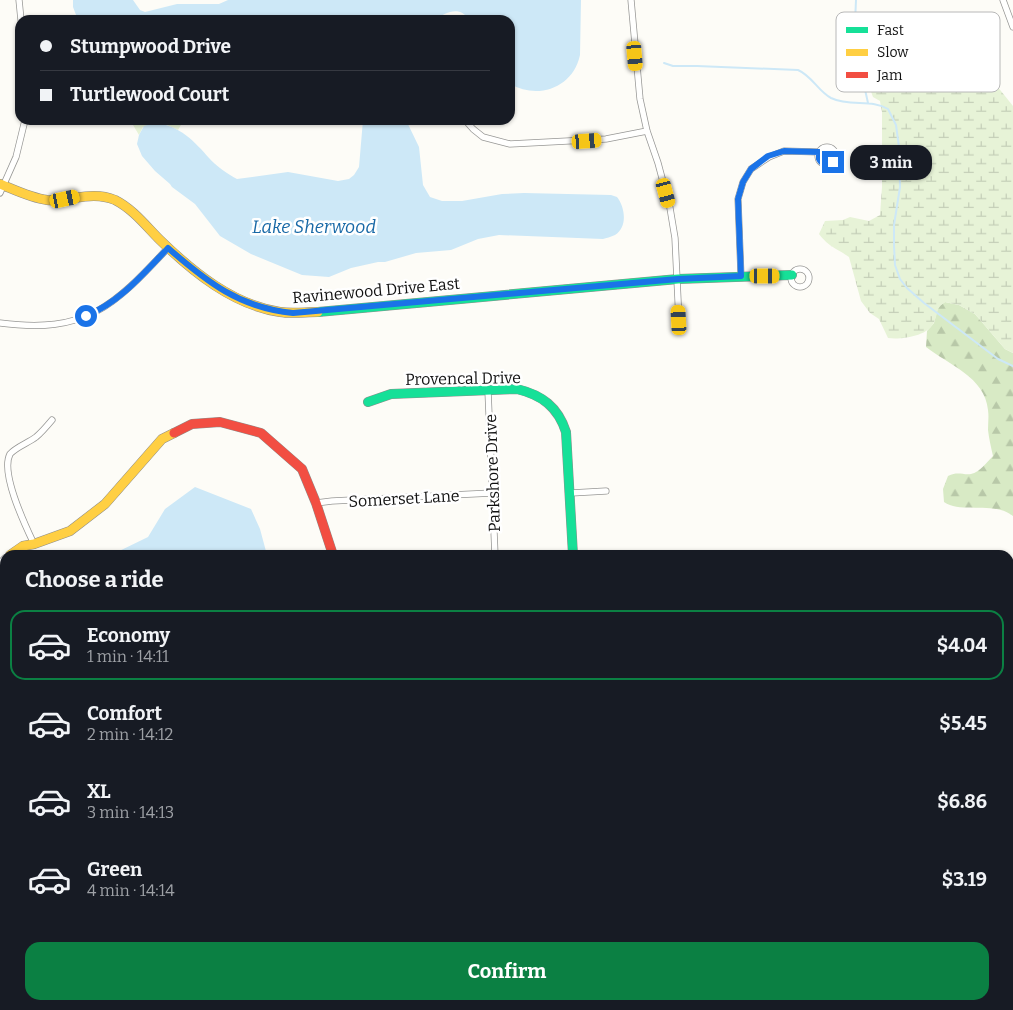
<!DOCTYPE html>
<html lang="en">
<head>
<meta charset="utf-8">
<style>
  body { margin:0; font-family:Bitter,serif; background:#242831; color:#f1f3f6; height:100vh; display:flex; flex-direction:column; font-size:19px; white-space:nowrap }
  * { box-sizing:border-box; margin:0 }
  p { font-size:16px; color:#9ea1a6 }
  .icon { flex:none; width:28px; height:28px; fill:none; stroke:currentColor; stroke-width:2; stroke-linecap:round; stroke-linejoin:round }
  .map { position:relative; flex:1; overflow:hidden }
  .panel { position:absolute; left:0px; top:550px; width:1014px; height:460px; display:flex; flex-direction:column; background:#171b24; border-radius:15px 15px 0 0; box-shadow:0 1px 4px #0004 }
  .panel>* { flex:none }
  .hud { position:absolute; left:15px; top:15px; width:500px; height:110px; border-radius:15px; box-shadow:0 1px 4px #0004; display:grid; align-content:center; height:110px; padding:0 25px; background:#171b24 }
  .end { position:absolute; width:22px; height:22px; margin:-11px; border:6px solid #1a73e8; background:#fff; box-shadow:0 0 0 2px #fff }
  .from { border-radius:50% }
  .bubble { position:absolute; height:35px; border-radius:15px; background:#171b24; box-shadow:0 1px 4px #0004; font-size:16px; font-weight:700; line-height:35px; text-align:center }
  .car { position:absolute; width:15px; height:30px; margin:-15px -8px; border-radius:6px; box-shadow:0 0 4px 1px #0007; background:linear-gradient(#f5c518 24%,#345 0 40%,#f5c518 0 76%,#345 0 86%,#f5c518 0) }
  .hud b { display:flex; align-items:center; gap:18px; height:48px; font-size:19px }
  .hud b+b { border-top:1px solid #363941 }
  .hud i { width:12px; height:12px; background:#f1f3f6 }
  ul { padding:0; list-style:none }
  li { display:flex; align-items:center; gap:15px; height:70px; margin:0 10px 8px; padding:0 15px; border:2px solid transparent; border-radius:15px }
  li div { flex:1 }
  li b { display:block; font-size:19px }
  li em { font-style:normal; font-weight:700 }
  li.current { border-color:#0b8043 }
  li>.icon { width:45px; height:45px; stroke-width:1.5 }
  h2 { padding:0 25px; font-size:22px; line-height:60px }
  .button { display:flex; gap:10px; margin-top:auto; padding:10px 25px }
  .button a { flex:1; height:58px; border-radius:15px; background:#0b8043; color:#fff; font-size:20px; font-weight:700; line-height:58px; text-align:center }
  .map>svg:first-child { display:block }
</style>
</head>
<body>
<div class="map">
<svg width="1013" height="1010" viewBox="0 0 1013 1010">
  <defs>
    <pattern id="grass-tufts" width="24" height="20" patternUnits="userSpaceOnUse" patternTransform="scale(1.25)"><rect width="24" height="20" fill="#e7f3d7"/><path d="M3 7l-1-3M5 7V3M7 7l1-3M15 17l-1-3M17 17v-4M19 17l1-3" fill="none" stroke="#c5cfb8"/></pattern>
    <pattern id="forest-firs" width="22" height="20" patternUnits="userSpaceOnUse" patternTransform="scale(1.25)"><rect width="22" height="20" fill="#d8eac5"/><path d="M5 1l3.5 6h-7zM16 11l3.5 6h-7z" fill="#b8c8a8"/></pattern>
    <pattern id="wetland-marsh" width="20" height="14" patternUnits="userSpaceOnUse" patternTransform="scale(1.25)"><rect width="20" height="14" fill="#e7f3d7"/><path d="M1 5h8M5 5V1M11 12h8M15 12V8" fill="none" stroke="#c5cfb8"/></pattern>
  </defs>
  <rect width="100%" height="100%" fill="#fdfcf7"/>
  <path fill="url(#grass-tufts)" d="M913 1005H966L967 1010H915Z"/>
  <path fill="url(#forest-firs)" d="M945 302 959 305 975 314 1005 349 1013 353V516C995 501 962 514 944 502L943 489 948 476C958 471 962 475 971 474 980 472 987 462 993 456 991 447 989 439 988 430 988 423 989 417 988 410 985 377 949 365 926 347L927 331 934 323 938 307Z"/>
  <path fill="url(#wetland-marsh)" d="M891 46 923 48 957 54 977 68 997 86 1013 106V353L1005 349 975 314 959 305 945 302C935 309 939 312 934 322 929 336 901 340 888 338L879 319 870 313 861 301 849 257C835 247 830 248 819 234L825 221 843 220 850 217 869 221 880 215 882 187V112L880 101 873 97C867 81 863 61 874 47Z"/>
  <path fill="#e7f3d7" d="M130 120H184L178 130 165 124 143 127 139 135Z
    M1009 984H1013V1010H970V1005H1009Z
    M667 1005H912V1010H667Z"/>
  <path fill="#cde8f7" d="M73 0H133L140 10 145 12 177 4H219L228 0H581L580 55C573 88 538 100 510 84V20H469C461 6 446 11 436 20H78L73 7Z
    M363 120H406L419 147 423 185 430 197 442 201H462L502 194 524 193 611 195 617 197C625 207 628 227 615 235 611 237 606 238 603 239L499 235 478 239 451 250 416 253 385 262H378L351 268 329 277 302 275 251 254 220 236 195 204 172 187 170 184 155 171 142 156 137 144 139 135 144 126C170 116 194 140 209 158 215 165 229 175 237 179L288 172 338 181 349 179 354 175 359 167Z
    M195 487 251 509 260 529 267 555H111L148 537 165 509Z
    M1013 686V860L1009 855V693Z
    M1009 863 1013 864V927L1009 925Z"/>
  <g fill="none" stroke-linecap="round" stroke-linejoin="round">
    <path stroke="#cde8f7" stroke-width="2" d="M856 0 855 23 864 58 862 76 868 103
      M664 63 673 66H697L798 70C812 76 818 91 831 98 850 107 872 99 888 109L896 125 899 147 900 187 894 225V246L895 265 900 279 907 288 924 303 998 359 1013 366"/>
    <defs>
      <path id="street" d="M19 0 21 20
        M631 0 640 99 647 131 658 163 670 208 675 238 679 321
        M1003 0 1013 27
        M465 120 473 129 483 137 510 144 606 139 647 131
        M818 156a9 9 0 1 1 18 0a9 9 0 1 1-18 0Z
        M0 193 16 157 25 120
        M791 278a9 9 0 1 1 18 0a9 9 0 1 1-18 0Z
        M741 276 738 199 743 182 751 169 769 157 784 151 819 152
        M0 323C86 334 113 307 168 248
        M488 391 495 555
        M571 493 606 491
        M316 503 332 501 492 493
        M34 544C25 525 0 473 10 454 16 447 28 443 36 437 42 432 47 426 52 420
        M0 563 5 558
        M0 910 5 916
        M206 1005 207 1010"/>
      <path id="fast" d="M318 312 678 279 792 275
        M368 402 391 394 517 389C542 395 558 407 566 432L573 555
        M1009 978H1013"/>
      <path id="slow" d="M0 184C15 190 31 198 47 200 70 202 91 190 115 200 133 209 146 226 160 240 193 272 233 305 280 312 292 314 305 312 318 312
        M10 555 23 546 34 544 70 531 105 504 162 439 174 433
        M339 1010 430 1005"/>
      <path id="jam" d="M174 433 192 424 220 422 261 433 302 469 316 503 333 555"/>
    </defs>
    <use href="#street" stroke="#979795" stroke-width="7"/>
    <use href="#fast" stroke="#8e8d8b" stroke-width="10"/>
    <use href="#slow" stroke="#8e8d8b" stroke-width="10"/>
    <use href="#jam" stroke="#8e8d8b" stroke-width="10"/>
    <use href="#street" stroke="#fffffe" stroke-width="5.5"/>
    <use href="#fast" stroke="#16e098" stroke-width="9"/>
    <use href="#slow" stroke="#ffcf43" stroke-width="9"/>
    <use href="#jam" stroke="#f24e42" stroke-width="9"/>
  </g>
  <g fill="none" stroke-linecap="round" stroke-linejoin="round">
    <path stroke="#1a73e8" stroke-width="6" d="M86 316C120 302 143 274 168 248 207 282 240 308 293 313L678 279 741 276 738 199 743 182 751 169 768 156 784 151 819 152V159C822 165 828 166 833 162"/>
  </g>
  <g text-anchor="middle" stroke-width="5" stroke-linejoin="round" paint-order="stroke">
    <g font-size="16" fill="#111" stroke="#fff">
      <text transform="translate(376 290) rotate(-5)" y="6">Ravinewood Drive East</text>
      <text transform="translate(463 378) rotate(-1)" y="6">Provencal Drive</text>
      <text transform="translate(492 473) rotate(-92)" y="6">Parkshore Drive</text>
      <text transform="translate(404 498) rotate(-3)" y="6">Somerset Lane</text>
    </g>
    <g font-size="18" font-style="italic" fill="#1768a6" stroke="#fff">
      <text x="314" y="233">Lake Sherwood</text>
    </g>
  </g>
  <rect x="836" y="12" width="164" height="80" rx="8" fill="#fff" stroke="#b8b8b8" stroke-width="1"/>
  <rect x="846" y="27" width="22" height="6" fill="#16e098"/>
  <rect x="846" y="49" width="22" height="7" fill="#ffcf43"/>
  <rect x="846" y="72" width="22" height="6" fill="#f24e42"/>
  <g font-size="14" fill="#111">
    <text x="877" y="35">Fast</text>
    <text x="877" y="57">Slow</text>
    <text x="877" y="80">Jam</text>
  </g>
</svg>
<i class="end from" style="left:86px;top:316px"></i>
<i class="end" style="left:833px;top:162px"></i>
<div class="bubble" style="left:850px;top:145px;width:82px">3 min</div>
<i class="car" style="left:635px;top:56px;rotate:175deg"></i>
<i class="car" style="left:587px;top:141px;rotate:86deg"></i>
<i class="car" style="left:666px;top:193px;rotate:165deg"></i>
<i class="car" style="left:65px;top:199px;rotate:78deg"></i>
<i class="car" style="left:765px;top:276px;rotate:90deg"></i>
<i class="car" style="left:679px;top:320px;rotate:357deg"></i>
<div class="hud">
<b><i class="from"></i>Stumpwood Drive</b>
<b><i></i>Turtlewood Court</b>
</div>
<section class="panel">
<h2>Choose a ride</h2>
<ul>
<li class="current"><svg class="icon" aria-label="car" viewBox="0 0 24 24"><path d="M5 17H2v-5l4-1 3-4h7l3 4 3 1v5h-3M9 17h6M6 11h13"/><circle cx="7" cy="17" r="2"/><circle cx="17" cy="17" r="2"/></svg><div><b>Economy</b><p>1 min · 14:11</p></div><em>$4.04</em></li>
<li><svg class="icon" aria-label="car" viewBox="0 0 24 24"><path d="M5 17H2v-5l4-1 3-4h7l3 4 3 1v5h-3M9 17h6M6 11h13"/><circle cx="7" cy="17" r="2"/><circle cx="17" cy="17" r="2"/></svg><div><b>Comfort</b><p>2 min · 14:12</p></div><em>$5.45</em></li>
<li><svg class="icon" aria-label="car" viewBox="0 0 24 24"><path d="M5 17H2v-5l4-1 3-4h7l3 4 3 1v5h-3M9 17h6M6 11h13"/><circle cx="7" cy="17" r="2"/><circle cx="17" cy="17" r="2"/></svg><div><b>XL</b><p>3 min · 14:13</p></div><em>$6.86</em></li>
<li><svg class="icon" aria-label="car" viewBox="0 0 24 24"><path d="M5 17H2v-5l4-1 3-4h7l3 4 3 1v5h-3M9 17h6M6 11h13"/><circle cx="7" cy="17" r="2"/><circle cx="17" cy="17" r="2"/></svg><div><b>Green</b><p>4 min · 14:14</p></div><em>$3.19</em></li>
</ul>
<div class="button"><a>Confirm</a></div>
</section>
</div>
</body>
</html>
